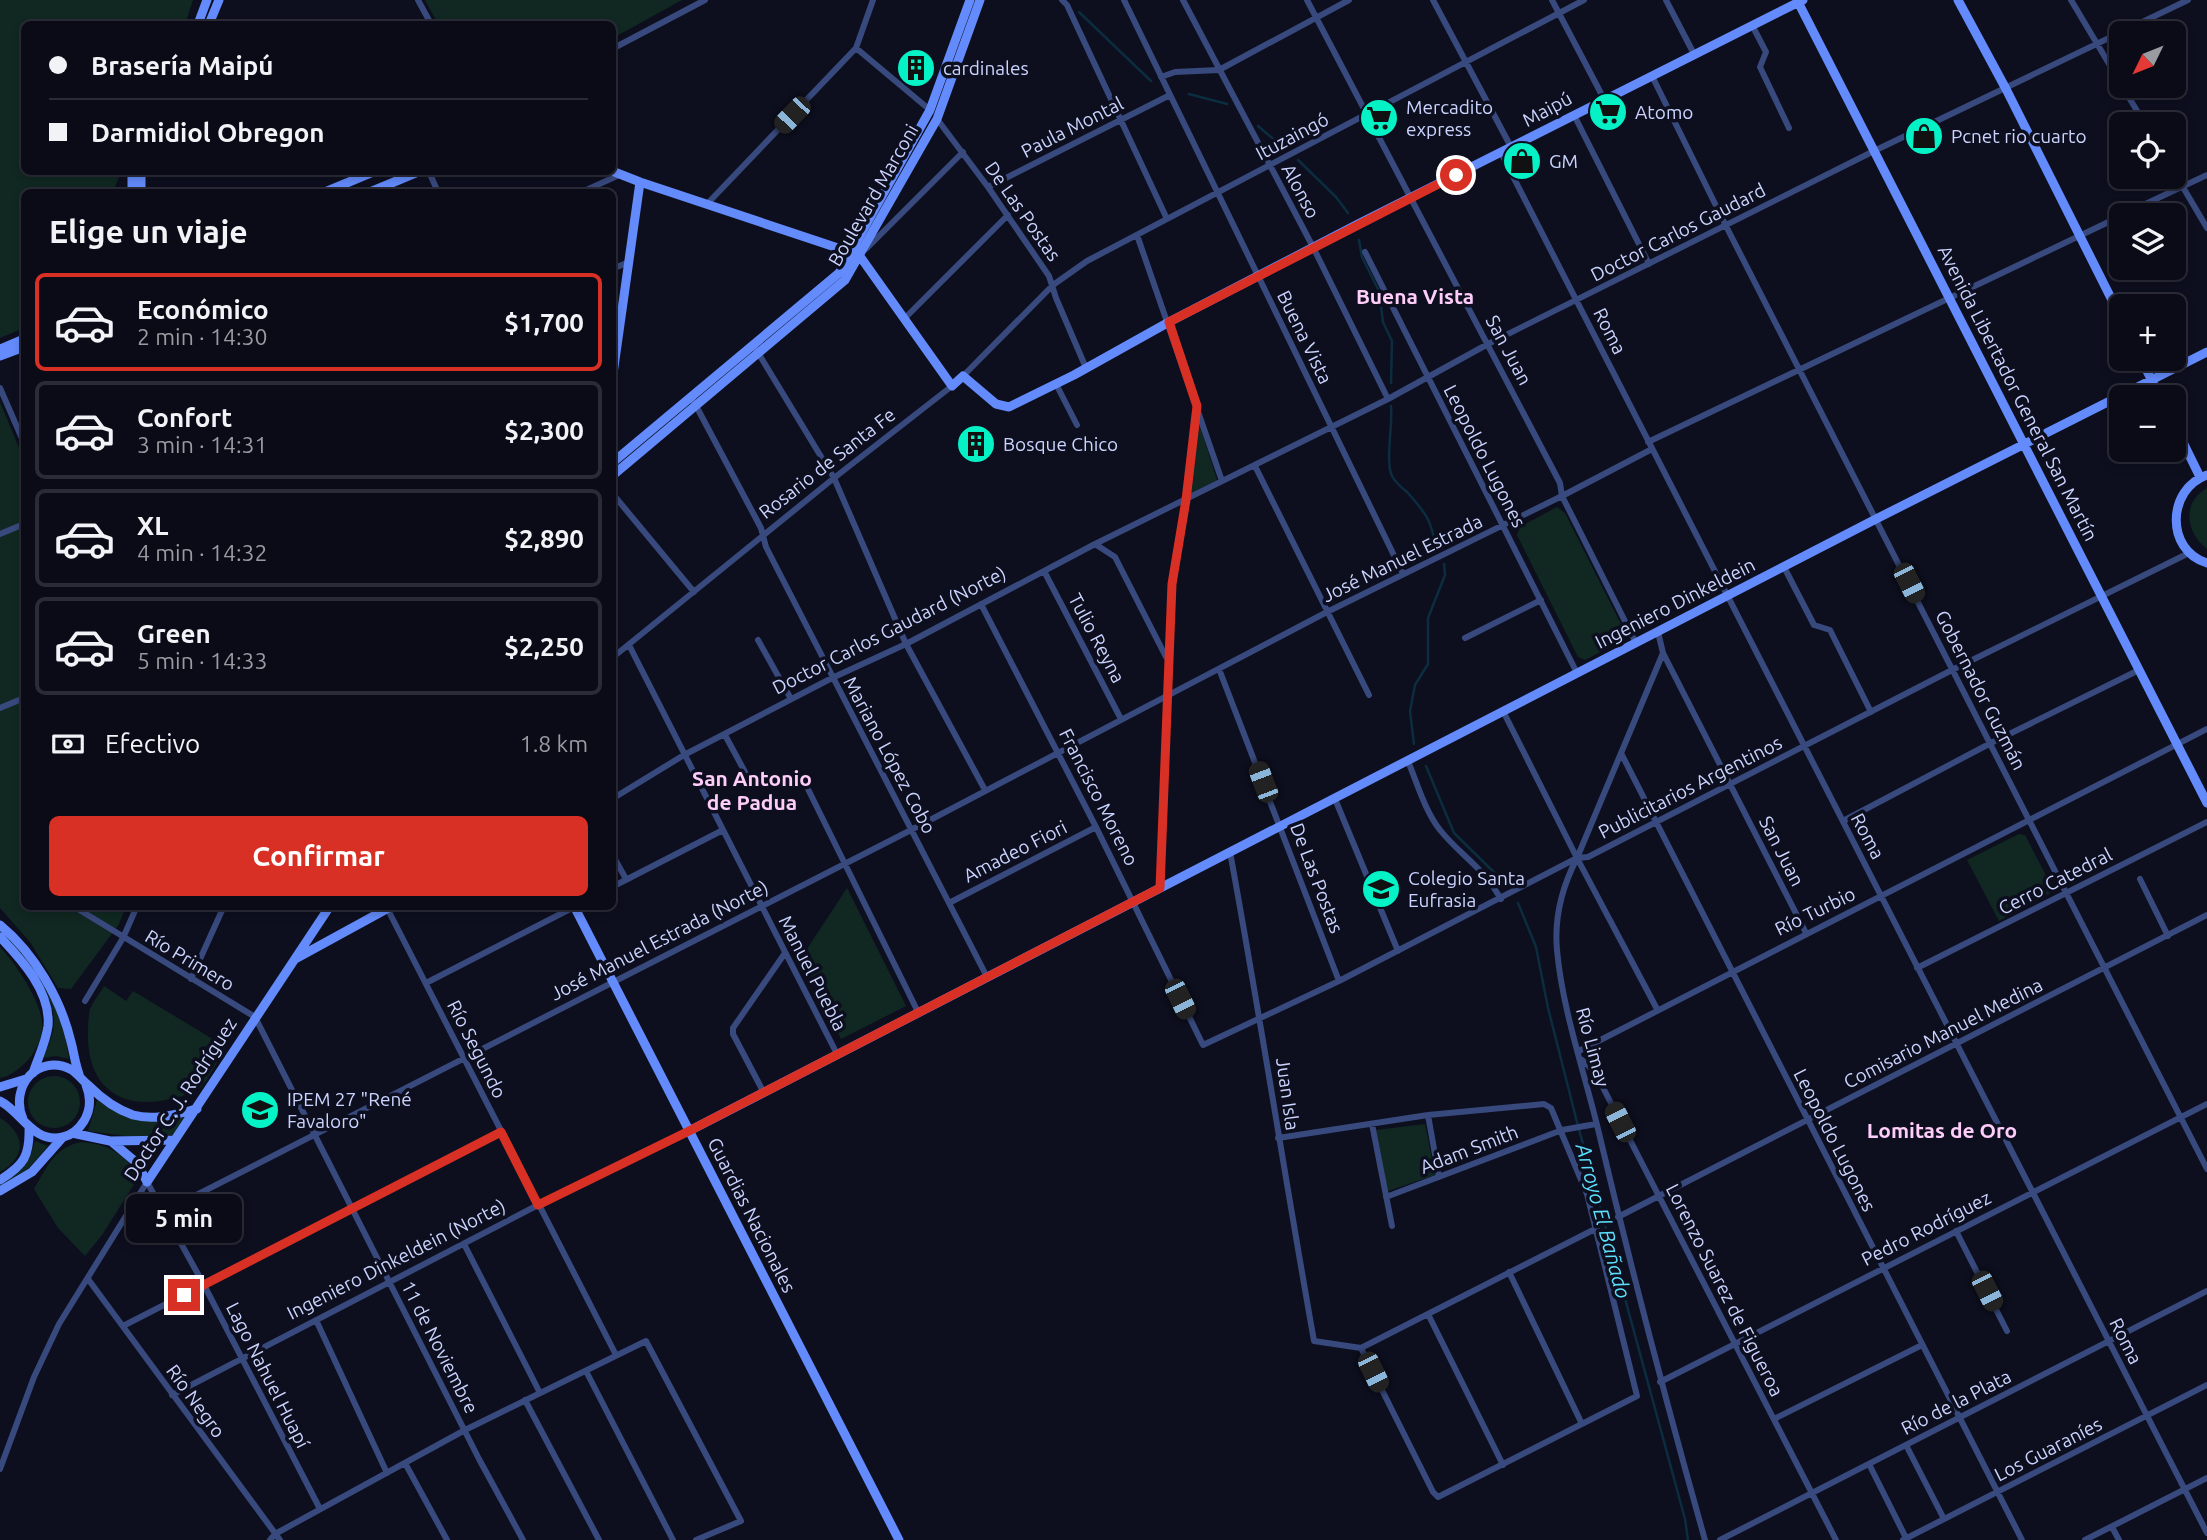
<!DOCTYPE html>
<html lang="es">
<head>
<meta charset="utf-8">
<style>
  body { margin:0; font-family:Ubuntu,sans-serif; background:#181924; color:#f1f3f6; height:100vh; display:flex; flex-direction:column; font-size:26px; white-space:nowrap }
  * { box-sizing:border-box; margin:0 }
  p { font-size:23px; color:#999ba1 }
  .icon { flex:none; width:38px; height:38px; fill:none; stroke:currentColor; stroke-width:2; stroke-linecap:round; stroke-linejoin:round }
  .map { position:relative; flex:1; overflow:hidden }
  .drawer { position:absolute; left:21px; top:189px; width:595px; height:721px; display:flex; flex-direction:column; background:#0a0b17; border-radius:10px; box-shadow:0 4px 10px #0003,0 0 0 2px #2a2b36 }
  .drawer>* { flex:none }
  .top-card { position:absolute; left:21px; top:21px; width:595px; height:154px; border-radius:10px; box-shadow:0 4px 10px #0003,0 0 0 2px #2a2b36; display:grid; align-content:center; height:154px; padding:0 28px; background:#0a0b17 }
  .needle { width:46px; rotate:227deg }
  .controls { position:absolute; left:2109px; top:21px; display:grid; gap:14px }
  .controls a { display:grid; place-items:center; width:77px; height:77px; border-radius:10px; background:#0a0b17; box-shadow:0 4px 10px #0003,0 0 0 2px #2a2b36; font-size:35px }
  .end { position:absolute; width:32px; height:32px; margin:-16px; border:9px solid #d93025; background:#fff; box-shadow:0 0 0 4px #fff }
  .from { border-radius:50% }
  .bubble { position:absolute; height:49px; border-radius:10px; background:#0a0b17; box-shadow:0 4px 10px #0003,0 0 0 2px #2a2b36; font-size:23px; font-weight:600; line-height:49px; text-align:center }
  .car { position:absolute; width:21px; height:42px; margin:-21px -10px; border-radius:9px; box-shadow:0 0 5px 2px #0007; background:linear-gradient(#222 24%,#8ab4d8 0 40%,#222 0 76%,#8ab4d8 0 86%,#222 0) }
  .top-card b { display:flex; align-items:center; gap:24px; height:66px; font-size:26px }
  .top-card b+b { border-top:2px solid #2a2b36 }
  .top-card i { width:18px; height:18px; background:#f1f3f6 }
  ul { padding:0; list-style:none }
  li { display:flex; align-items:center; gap:21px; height:98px; margin:0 14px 10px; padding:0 14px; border:4px solid #2a2b36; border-radius:10px }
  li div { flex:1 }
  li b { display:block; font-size:26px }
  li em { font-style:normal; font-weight:600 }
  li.on { border-color:#d93025 }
  li>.icon { width:63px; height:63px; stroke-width:1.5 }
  h2 { padding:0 28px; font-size:32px; line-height:84px }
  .pay { display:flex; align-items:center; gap:18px; height:77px; padding:0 28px; font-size:26px }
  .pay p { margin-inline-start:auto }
  .cta { display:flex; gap:14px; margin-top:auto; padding:14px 28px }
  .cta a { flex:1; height:80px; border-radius:10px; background:#d93025; color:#fff; font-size:28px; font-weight:600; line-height:80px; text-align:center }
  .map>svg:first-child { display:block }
</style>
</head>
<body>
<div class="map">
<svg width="2207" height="1540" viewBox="0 0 2207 1540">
  <rect width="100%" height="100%" fill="#0d0f1f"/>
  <path fill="#102821" d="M0 0H193L185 24H24V172H121L113 192H24V328L0 338Z
    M425 0H682L613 38 612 24H438Z
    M0 402 24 460V906L126 907 119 924 71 989 58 988 30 942 0 908Z
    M1198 420 1217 480 1190 494Z
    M2207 488V549C2186 533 2181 503 2207 488Z
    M1557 507 1565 513 1627 636 1624 640 1585 660 1578 657 1517 535 1520 527Z
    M2019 834 2025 835 2052 887 2050 893 1999 921 1967 860Z
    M847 888 906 1006 841 1039 801 958Z
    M0 930C39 969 61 1003 69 1059L56 1056 43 1058C48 1046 54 1035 54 1021 54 990 21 954 0 933Z
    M0 947C15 963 40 999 42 1022 44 1035 36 1052 27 1061 19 1069 11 1076 0 1078Z
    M104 986 126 1001 133 991 226 1047C219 1057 209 1080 200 1088 194 1094 178 1097 170 1099 121 1111 88 1087 88 1036 88 1028 88 1018 90 1009 93 1002 100 993 104 986Z
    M28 1102a26 26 0 1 1 52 0a26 26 0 1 1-52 0Z
    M97 1100C126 1119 151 1126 185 1117L173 1135 133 1137 88 1131Z
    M0 1118C26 1134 27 1157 0 1172Z
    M1425 1124 1435 1175 1388 1191 1376 1130Z
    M35 1141 48 1146 24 1174 0 1188V1184C19 1176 30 1162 35 1141Z
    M82 1142C109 1144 124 1155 140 1175L102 1235 85 1256 58 1228 34 1189C48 1166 54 1147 82 1142Z"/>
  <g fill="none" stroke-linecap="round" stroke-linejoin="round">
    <path stroke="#0c2d3f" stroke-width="2.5" d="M1079 12 1151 81
      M1189 94 1227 104
      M1258 126 1284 148
      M1298 160 1336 197 1348 213
      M1359 240 1362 257 1379 291 1383 322 1392 341 1391 383
      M1391 406C1393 425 1385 462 1392 476 1395 482 1402 488 1407 492 1426 513 1432 521 1436 549
      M1414 744 1410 711 1415 685 1428 664V618L1445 575 1444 564
      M1426 766 1454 833 1508 886
      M1518 903 1536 947 1548 1008 1577 1122 1685 1519 1688 1540"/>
    <path stroke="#38497d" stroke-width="6" d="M418 0 431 24
      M1062 0 1067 5 1167 219
      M1124 0 1403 574
      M1183 0 1313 247 1388 399
      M1307 0 1560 483 1562 496 1636 643
      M1433 0 1511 147
      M1552 0 1604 99
      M1666 0 1694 54
      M2071 0 2121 84
      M1752 25 1766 52 1760 67 1789 128
      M856 48 930 110
      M612 49 705 0
      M1652 76 1726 226 2207 1169
      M1161 77 1175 72 1219 70 1349 0
      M2122 86 2145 124
      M1574 115 1649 264
      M937 119 988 187 1049 276 1056 298 1086 368
      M1501 153 2207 1533
      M429 172 438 192
      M2174 172 2207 228
      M988 187 1170 95
      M582 192 619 175
      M708 203 856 48 873 0
      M2122 215 2207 175
      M1137 235 1222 481
      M866 249 963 152
      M1365 252 1577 673
      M612 269 629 262
      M905 318 1008 215
      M754 346 834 478 906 644 985 790
      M963 376 1053 285 1087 261 1584 0
      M1056 384 1077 425
      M0 388 24 443
      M694 402 761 528 766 547 987 977
      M1648 442 2121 216
      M1255 466 1369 695
      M612 493 694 592
      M0 534 24 524
      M1095 544 1115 557 1166 657
      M1784 567 1814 625 1830 630 1871 712
      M1044 571 1121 719
      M981 604 1096 827 1203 1045 1339 981 1577 858 1588 857 1952 670 2189 553
      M1658 632 1663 653 1806 933
      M1465 638 1541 600
      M758 640 791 699
      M629 645 837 1054
      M1663 653 1577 858C1562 887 1554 917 1557 950 1562 1007 1583 1068 1597 1125 1630 1264 1666 1402 1705 1540
      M612 658 834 478 952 386
      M1219 669 1339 981
      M0 708 24 698
      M1503 711 1577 858 1657 1009
      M725 735 752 785
      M1621 753 2022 1540
      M1408 761C1417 783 1425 811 1440 830 1461 856 1483 867 1501 899
      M806 785 918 1012
      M612 799 684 755 832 678 906 644 1095 544 1388 399 1488 344 1874 151 2188 0
      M1335 799 1398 951
      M1843 821 1991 743 2139 670
      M1230 852C1260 1015 1285 1178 1314 1341L1361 1348 1597 1228
      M612 854 626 879
      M2140 879 2168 936
      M612 887 723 830
      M1160 888 1172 584 1186 500 1197 406
      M949 903 1096 827
      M73 906 255 1017 479 1459 523 1540
      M386 906 616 1355
      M1917 968 2207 822
      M191 979 224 906
      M426 983 576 906
      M85 1001 123 938 137 906
      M1579 1051 2207 729
      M1582 1060 1595 1072 1836 1540
      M764 1093 733 1034V1028L785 953
      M1428 1115 1439 1177
      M1372 1124 1392 1226
      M1278 1138 1428 1115 1544 1104 1551 1108 1587 1194 1637 1396 1438 1497 1433 1492 1361 1348
      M1386 1197 1562 1130 1596 1124
      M165 1211 911 830 1327 612 1562 496 1652 449
      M1618 1217 2207 915
      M1956 1231 2007 1331
      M464 1244 540 1393
      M1509 1272 1582 1424
      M88 1279 280 1540
      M1428 1314 1503 1465
      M316 1320 387 1473
      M123 1326 501 1132
      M586 1371 673 1540
      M1660 1382 2207 1104
      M172 1395 538 1205 689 1131
      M525 1400 599 1540
      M1774 1419 1922 1345
      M1906 1445 1944 1519
      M405 1463 447 1540
      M1869 1464 1906 1538
      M0 1469 34 1377 59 1324 147 1182 204 1285 320 1509
      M2112 1527 2119 1540
      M270 1540 275 1534 465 1430 646 1341 741 1521 696 1540
      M1720 1540 2207 1291
      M1903 1540 2207 1385
      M2085 1540 2207 1478"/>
    <path stroke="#648bfc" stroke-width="9" d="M1797 0 2207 803
      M1958 0 2006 89 2121 318
      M198 24 207 0
      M209 24 219 0
      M612 171 640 182 859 255 952 386 963 376 996 404 1009 407 1074 375 1169 322 1358 224 1803 0
      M132 192V172
      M141 192V172
      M325 192 373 172
      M370 192 418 172
      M0 349 24 339
      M0 356 24 347
      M2141 359 2160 397
      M612 381 640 182
      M2174 424 2200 477
      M612 463 839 273 930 110 970 0
      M2207 475C2167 489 2165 550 2207 563
      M612 476 845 280 937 119 980 0
      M574 906 899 1540
      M0 925C34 953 61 999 71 1042 74 1053 75 1063 79 1074
      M0 937C22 960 51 992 48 1026 46 1042 38 1058 33 1073
      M297 958 392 906
      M0 1087 26 1079
      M0 1101C22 1112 33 1144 63 1137 72 1135 79 1129 84 1121 91 1109 91 1097 86 1085
      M23 1119C9 1087 38 1052 72 1070 78 1074 82 1080 88 1085 101 1098 115 1109 133 1115 155 1121 176 1114 197 1109
      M689 1131 1876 519 2207 352
      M72 1133 110 1141 175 1140
      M112 1142 137 1163 147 1182
      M0 1180C24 1165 30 1156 29 1127
      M147 1182 330 906
      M0 1191 32 1172 63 1137"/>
  </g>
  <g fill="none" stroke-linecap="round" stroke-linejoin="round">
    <path stroke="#d93025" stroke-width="9" d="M184 1295 501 1132 538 1205 689 1131 1160 888 1172 584 1186 500 1197 406 1169 322 1456 175"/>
  </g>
  <defs>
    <symbol id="building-disc" viewBox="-11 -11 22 22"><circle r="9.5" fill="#05f1c6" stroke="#0d0f1f"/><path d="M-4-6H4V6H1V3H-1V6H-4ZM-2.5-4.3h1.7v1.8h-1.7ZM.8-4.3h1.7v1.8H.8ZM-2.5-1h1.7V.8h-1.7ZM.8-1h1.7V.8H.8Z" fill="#111"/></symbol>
    <symbol id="supermarket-disc" viewBox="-11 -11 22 22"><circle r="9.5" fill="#05f1c6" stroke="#0d0f1f"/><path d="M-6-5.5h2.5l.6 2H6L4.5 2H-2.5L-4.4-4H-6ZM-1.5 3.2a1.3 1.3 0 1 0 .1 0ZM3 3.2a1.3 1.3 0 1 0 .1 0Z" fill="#111"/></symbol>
    <symbol id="shop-disc" viewBox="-11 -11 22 22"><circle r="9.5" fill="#05f1c6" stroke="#0d0f1f"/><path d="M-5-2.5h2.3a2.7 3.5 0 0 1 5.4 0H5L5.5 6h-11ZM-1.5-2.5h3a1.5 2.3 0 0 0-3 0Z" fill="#111"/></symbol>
    <symbol id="school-disc" viewBox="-11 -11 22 22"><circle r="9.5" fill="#05f1c6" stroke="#0d0f1f"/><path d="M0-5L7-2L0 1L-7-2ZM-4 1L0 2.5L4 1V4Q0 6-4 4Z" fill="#111"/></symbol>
  </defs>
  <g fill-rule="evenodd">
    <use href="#building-disc" x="894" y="46" width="44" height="44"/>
    <use href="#supermarket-disc" x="1586" y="90" width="44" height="44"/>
    <use href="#supermarket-disc" x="1357" y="96" width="44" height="44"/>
    <use href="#shop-disc" x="1902" y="114" width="44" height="44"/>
    <use href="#shop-disc" x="1500" y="139" width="44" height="44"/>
    <use href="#building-disc" x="954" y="422" width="44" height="44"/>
    <use href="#school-disc" x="1359" y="867" width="44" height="44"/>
    <use href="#school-disc" x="238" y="1088" width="44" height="44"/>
  </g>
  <g text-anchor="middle" stroke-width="7" stroke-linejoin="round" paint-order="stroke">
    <g font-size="19" fill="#cbd4fe" stroke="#0d0f1f" text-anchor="start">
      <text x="943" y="75">cardinales</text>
      <text x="1406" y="114">Mercadito<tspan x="1406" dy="22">express</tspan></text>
      <text x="1635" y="119">Atomo</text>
      <text x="1951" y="143">Pcnet rio cuarto</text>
      <text x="1549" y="168">GM</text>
      <text x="1003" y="451">Bosque Chico</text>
      <text x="1408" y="885">Colegio Santa<tspan x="1408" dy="22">Eufrasia</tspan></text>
      <text x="287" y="1106">IPEM 27 "René<tspan x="287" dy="22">Favaloro"</tspan></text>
    </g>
    <g font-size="19" fill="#cbd4fe" stroke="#0d0f1f">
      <text transform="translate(1547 109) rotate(-28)" y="7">Maipú</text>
      <text transform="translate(1072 127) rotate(-27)" y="7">Paula Montal</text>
      <text transform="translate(1292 136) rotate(-28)" y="7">Ituzaingó</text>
      <text transform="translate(1301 191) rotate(62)" y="7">Alonso</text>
      <text transform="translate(873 195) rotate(-60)" y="7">Boulevard Marconi</text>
      <text transform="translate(1023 211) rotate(55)" y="7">De Las Postas</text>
      <text transform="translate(1678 232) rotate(-27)" y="7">Doctor Carlos Gaudard</text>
      <text transform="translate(1610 331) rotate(63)" y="7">Roma</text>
      <text transform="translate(1305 337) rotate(64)" y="7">Buena Vista</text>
      <text transform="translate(1509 350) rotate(62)" y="7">San Juan</text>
      <text transform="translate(2018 393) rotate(63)" y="7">Avenida Libertador General San Martín</text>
      <text transform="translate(1485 456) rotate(63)" y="7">Leopoldo Lugones</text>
      <text transform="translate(827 463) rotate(-38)" y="7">Rosario de Santa Fe</text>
      <text transform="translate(1402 558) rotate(-26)" y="7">José Manuel Estrada</text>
      <text transform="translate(1675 603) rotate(-27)" y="7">Ingeniero Dinkeldein</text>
      <text transform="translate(889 630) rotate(-27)" y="7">Doctor Carlos Gaudard (Norte)</text>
      <text transform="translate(1097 638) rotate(62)" y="7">Tulio Reyna</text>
      <text transform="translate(1981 690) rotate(63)" y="7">Gobernador Guzmán</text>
      <text transform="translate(890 755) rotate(62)" y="7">Mariano López Cobo</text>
      <text transform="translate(1690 787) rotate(-27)" y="7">Publicitarios Argentinos</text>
      <text transform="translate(1099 797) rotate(63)" y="7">Francisco Moreno</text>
      <text transform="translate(1868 836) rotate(62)" y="7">Roma</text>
      <text transform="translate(1015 851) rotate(-27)" y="7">Amadeo Fiori</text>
      <text transform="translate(1782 851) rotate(63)" y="7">San Juan</text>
      <text transform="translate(1317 878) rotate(69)" y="7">De Las Postas</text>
      <text transform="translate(2055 881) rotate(-27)" y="7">Cerro Catedral</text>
      <text transform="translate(1815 911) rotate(-26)" y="7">Río Turbio</text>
      <text transform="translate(659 940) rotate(-27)" y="7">José Manuel Estrada (Norte)</text>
      <text transform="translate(190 960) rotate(31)" y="7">Río Primero</text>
      <text transform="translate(813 973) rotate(63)" y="7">Manuel Puebla</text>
      <text transform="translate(1943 1033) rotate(-27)" y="7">Comisario Manuel Medina</text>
      <text transform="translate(1593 1047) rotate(75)" y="7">Río Limay</text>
      <text transform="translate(477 1049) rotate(63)" y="7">Río Segundo</text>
      <text transform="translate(1288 1094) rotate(82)" y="7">Juan Isla</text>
      <text transform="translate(180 1099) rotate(-57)" y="7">Doctor C. J. Rodríguez</text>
      <text transform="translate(1835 1140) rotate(63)" y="7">Leopoldo Lugones</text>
      <text transform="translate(1469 1149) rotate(-21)" y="7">Adam Smith</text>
      <text transform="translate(752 1215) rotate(63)" y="7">Guardias Nacionales</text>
      <text transform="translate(1926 1228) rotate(-27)" y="7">Pedro Rodríguez</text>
      <text transform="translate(396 1259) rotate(-27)" y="7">Ingeniero Dinkeldein (Norte)</text>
      <text transform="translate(1725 1290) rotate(63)" y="7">Lorenzo Suarez de Figueroa</text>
      <text transform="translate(2126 1341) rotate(63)" y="7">Roma</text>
      <text transform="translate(440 1347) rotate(63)" y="7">11 de Noviembre</text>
      <text transform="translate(268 1375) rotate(63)" y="7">Lago Nahuel Huapí</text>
      <text transform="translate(196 1401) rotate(54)" y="7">Río Negro</text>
      <text transform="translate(1956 1402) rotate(-27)" y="7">Río de la Plata</text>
      <text transform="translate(2048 1449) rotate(-27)" y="7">Los Guaraníes</text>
    </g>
    <g font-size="21" font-weight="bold" fill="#fecdfa" stroke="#0d0f1f">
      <text x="1415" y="304">Buena Vista</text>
      <text x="752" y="786">San Antonio<tspan x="752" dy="24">de Padua</tspan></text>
      <text x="1942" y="1138">Lomitas de Oro</text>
    </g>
    <g font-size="21" font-style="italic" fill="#5bdffc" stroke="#0d0f1f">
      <text transform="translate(1603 1221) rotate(75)" y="7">Arroyo El Bañado</text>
    </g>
  </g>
</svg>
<div class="controls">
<a><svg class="needle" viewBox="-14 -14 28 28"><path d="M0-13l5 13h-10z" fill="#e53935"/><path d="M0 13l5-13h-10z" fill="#999ba1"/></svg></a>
<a><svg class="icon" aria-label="locate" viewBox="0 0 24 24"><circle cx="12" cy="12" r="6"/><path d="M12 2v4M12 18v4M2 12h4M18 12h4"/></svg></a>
<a><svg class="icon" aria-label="layers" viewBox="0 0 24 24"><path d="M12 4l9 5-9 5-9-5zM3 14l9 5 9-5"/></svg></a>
<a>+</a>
<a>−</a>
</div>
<i class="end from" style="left:1456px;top:175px"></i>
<i class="end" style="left:184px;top:1295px"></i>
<div class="bubble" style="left:126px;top:1194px;width:116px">5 min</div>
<i class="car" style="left:792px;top:115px;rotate:224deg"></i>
<i class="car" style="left:1909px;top:583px;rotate:153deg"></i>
<i class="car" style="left:1263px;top:782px;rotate:339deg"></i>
<i class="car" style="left:1180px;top:999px;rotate:154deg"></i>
<i class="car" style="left:1620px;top:1122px;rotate:333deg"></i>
<i class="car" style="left:1987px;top:1291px;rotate:153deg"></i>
<i class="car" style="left:1373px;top:1372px;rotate:154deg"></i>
<div class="top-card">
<b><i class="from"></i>Brasería Maipú</b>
<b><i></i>Darmidiol Obregon</b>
</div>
<section class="drawer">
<h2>Elige un viaje</h2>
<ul>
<li class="on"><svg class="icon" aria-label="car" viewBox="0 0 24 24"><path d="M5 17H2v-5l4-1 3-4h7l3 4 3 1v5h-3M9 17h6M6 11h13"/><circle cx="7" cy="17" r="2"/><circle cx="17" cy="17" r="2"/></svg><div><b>Económico</b><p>2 min · 14:30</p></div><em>$1,700</em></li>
<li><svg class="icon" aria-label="car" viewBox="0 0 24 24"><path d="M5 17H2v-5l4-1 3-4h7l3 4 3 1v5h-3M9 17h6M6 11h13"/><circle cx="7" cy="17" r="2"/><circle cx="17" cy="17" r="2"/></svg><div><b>Confort</b><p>3 min · 14:31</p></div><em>$2,300</em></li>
<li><svg class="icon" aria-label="car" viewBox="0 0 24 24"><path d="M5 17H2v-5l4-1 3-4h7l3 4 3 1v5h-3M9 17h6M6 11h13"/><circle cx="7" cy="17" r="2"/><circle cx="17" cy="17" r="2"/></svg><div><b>XL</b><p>4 min · 14:32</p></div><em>$2,890</em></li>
<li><svg class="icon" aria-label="car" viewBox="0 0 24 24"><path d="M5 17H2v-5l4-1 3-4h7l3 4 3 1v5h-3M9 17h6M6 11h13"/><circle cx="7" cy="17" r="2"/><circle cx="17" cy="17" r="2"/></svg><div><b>Green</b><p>5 min · 14:33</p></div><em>$2,250</em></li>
</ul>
<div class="pay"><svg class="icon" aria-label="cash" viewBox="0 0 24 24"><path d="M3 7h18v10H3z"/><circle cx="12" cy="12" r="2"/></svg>Efectivo<p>1.8 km</p></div>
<div class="cta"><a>Confirmar</a></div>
</section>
</div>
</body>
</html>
